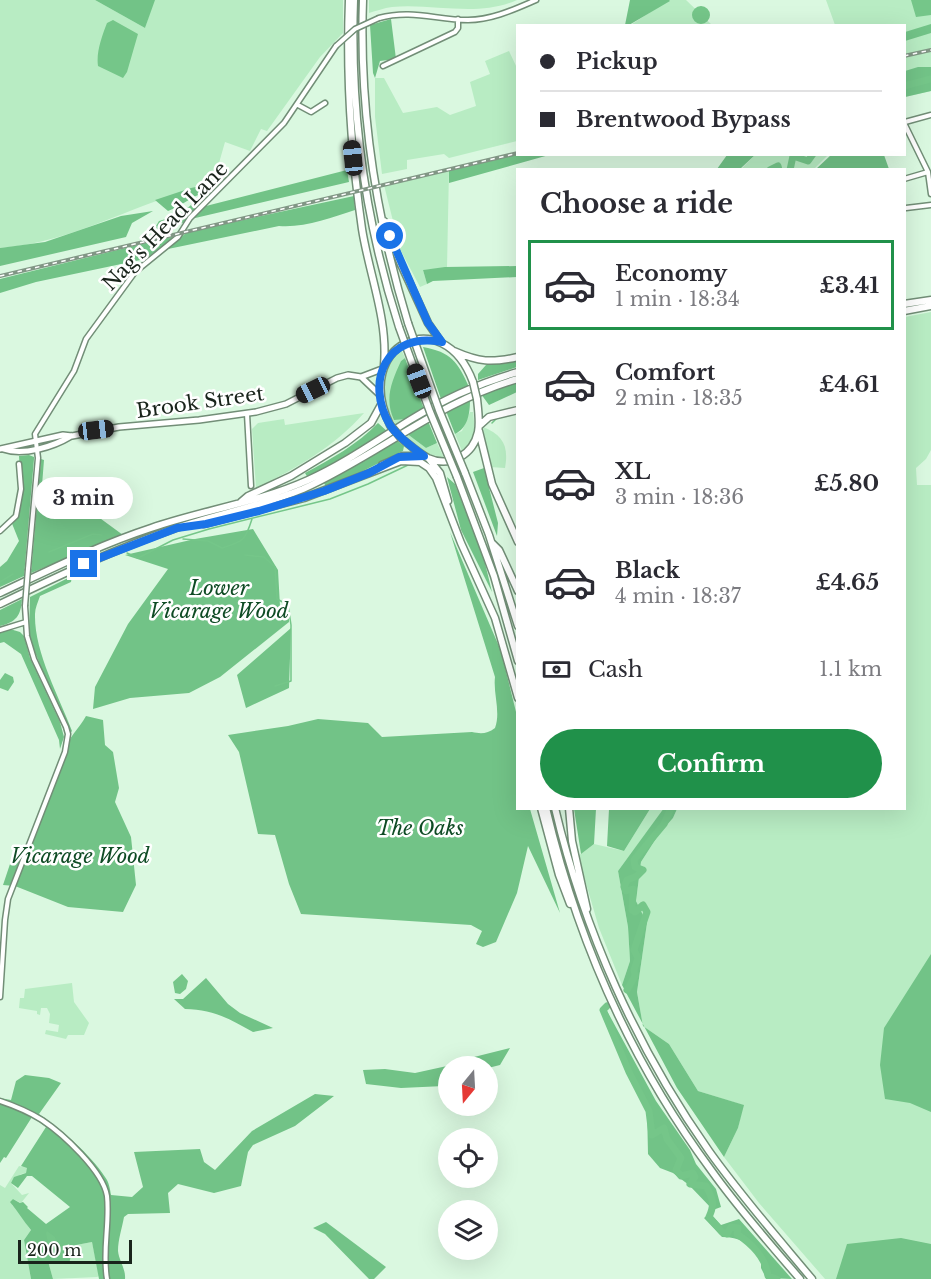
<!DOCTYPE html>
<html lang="en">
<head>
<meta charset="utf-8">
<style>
  body { margin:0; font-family:"Libre Baskerville",serif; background:#f7f7f7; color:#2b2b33; height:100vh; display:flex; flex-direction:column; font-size:22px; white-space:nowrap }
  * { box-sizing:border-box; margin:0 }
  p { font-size:20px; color:#7c7c81 }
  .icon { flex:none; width:33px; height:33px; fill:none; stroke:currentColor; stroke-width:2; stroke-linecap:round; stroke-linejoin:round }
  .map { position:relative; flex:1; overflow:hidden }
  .details { position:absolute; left:516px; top:168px; width:390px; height:642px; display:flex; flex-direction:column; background:#fff; border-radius:0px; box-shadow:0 6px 24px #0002 }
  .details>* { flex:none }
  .guide { position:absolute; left:516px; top:24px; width:390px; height:132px; border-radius:0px; box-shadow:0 6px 24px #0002; display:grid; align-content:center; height:132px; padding:0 24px; background:#fff }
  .needle { width:39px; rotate:198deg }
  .fabs { position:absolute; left:438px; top:1056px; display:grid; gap:12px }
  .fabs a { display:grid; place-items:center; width:60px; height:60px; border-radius:50%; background:#fff; box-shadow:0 6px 24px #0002; font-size:30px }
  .scale { position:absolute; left:18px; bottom:15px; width:114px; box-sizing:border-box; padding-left:6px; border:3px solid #19241b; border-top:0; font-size:16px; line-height:21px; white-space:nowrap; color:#19241b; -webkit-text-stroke:4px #fff; paint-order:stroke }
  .end { position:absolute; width:27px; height:27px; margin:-14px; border:8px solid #1a73e8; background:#fff; box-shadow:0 0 0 3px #fff }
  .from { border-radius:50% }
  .bubble { position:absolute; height:42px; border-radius:21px; background:#fff; box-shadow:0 6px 24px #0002; font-size:20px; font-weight:800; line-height:42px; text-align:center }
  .car { position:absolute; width:18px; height:36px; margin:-18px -9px; border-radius:8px; box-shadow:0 0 4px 2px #0007; background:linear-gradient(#222 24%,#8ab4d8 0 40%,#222 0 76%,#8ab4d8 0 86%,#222 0) }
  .guide b { display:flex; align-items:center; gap:21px; height:57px; font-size:22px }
  .guide b+b { border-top:2px solid #e1e1e2 }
  .guide i { width:15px; height:15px; background:#2b2b33 }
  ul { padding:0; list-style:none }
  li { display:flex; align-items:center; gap:18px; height:90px; margin:0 12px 9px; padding:0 12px; border:3px solid transparent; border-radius:0px }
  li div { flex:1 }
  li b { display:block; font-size:22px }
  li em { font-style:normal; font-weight:800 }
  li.current { border-color:#20914a }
  li>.icon { width:54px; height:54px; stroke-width:1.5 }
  h2 { padding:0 24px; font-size:27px; line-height:72px }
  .pay { display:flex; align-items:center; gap:15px; height:66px; padding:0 24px; font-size:22px }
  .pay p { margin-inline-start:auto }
  .cta { display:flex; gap:12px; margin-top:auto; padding:12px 24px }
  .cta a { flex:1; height:69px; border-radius:36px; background:#20914a; color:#fff; font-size:24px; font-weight:800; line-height:69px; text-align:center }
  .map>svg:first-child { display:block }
</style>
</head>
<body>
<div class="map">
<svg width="931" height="1279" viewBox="0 0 931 1279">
  <rect width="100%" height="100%" fill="#daf8e0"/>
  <path fill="#b8ecc3" d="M0 0H95L145 28 154 0H343V33L320 57 267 131 261 129 250 151 225 142 213 184C141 199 75 243 0 248Z
    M369 0H517C477 18 434 3 392 7 384 8 376 11 369 13Z
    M669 0H686L712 25 629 26Z
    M826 0H931V91L905 97 904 26 835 25Z
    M509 51 517 68V141L449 158 444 154 407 160V169L382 174 375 117V78H384L403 113 437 107 450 115 476 106 470 82 490 74 485 61Z
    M755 155H828L814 169 740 170Z
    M449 170 447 268 423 270 427 284 420 287 400 249 384 185Z
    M931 312V450L926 459 916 468 917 485H931V1279H825L759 1203 724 1157 738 1128 743 1105 698 1091 669 1044 643 1026 637 992 647 923 636 901 641 862 659 834 673 818 677 809 904 808 905 317Z
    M401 349 405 358 401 361 394 419H406L396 425C379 402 378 369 401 349Z
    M470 412H473C475 427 476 441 462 451L455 434 462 431Z
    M364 413C335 446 296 469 256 488L252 429 258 423 284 419 285 425Z
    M483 427C503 435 509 446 505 468L490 467Z
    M406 433 426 448 437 443 444 458 426 453 405 435Z
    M650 809H664L618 871 628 927 630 961 622 985 599 928 578 856 594 844 624 851Z
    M72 983 74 1002 89 1023 84 1035H68L66 1039 45 1034 46 1030 58 1032 59 1025 49 1023 50 1014 47 1008H41L40 1015 37 1014V1011L19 1008 20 998H24L25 989Z
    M19 1166 28 1168 26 1173 21 1174 11 1183 22 1195 29 1193 21 1203 13 1199 12 1205C21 1211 24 1222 31 1230L24 1240 31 1279H0V1185L5 1188Z
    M92 1242 99 1276 97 1277 53 1279 48 1261H58L69 1264 72 1252 71 1246Z"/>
  <path fill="#72c387" d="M95 0H155L145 28Z
    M630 0H669L670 1 629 25H625Z
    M391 19 396 59 380 61 375 78 373 73 370 25Z
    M931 24V33L905 41V32Z
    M918 67H931V91L905 97V71Z
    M517 154 549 155 449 183V170Z
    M727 155V154L755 155 740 169H717Z
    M831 155H884L889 169H816Z
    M347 170 349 182 191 219 206 206Z
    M225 181 206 195 203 193C191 197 181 206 168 211L155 200 191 188Z
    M354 196 355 210C331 218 304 228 279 226L168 249 187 232Z
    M197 200 203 201 186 222 157 229 156 226 159 221 179 215Z
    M153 211 132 223 126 237 0 266V248L45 242 121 216Z
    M174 236 166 244 145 259 36 282 0 293V279Z
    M517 266V277L433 281 427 284 423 270 445 267Z
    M423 347C451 352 458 362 469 387L441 399Z
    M405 358 424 409 406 419 394 420C384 398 392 381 401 361Z
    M517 360V367L478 380V374L486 365Z
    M517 382V392L489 405 481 394Z
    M470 400C470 413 468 428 455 434L446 411Z
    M428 421 437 443 426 448 406 433Z
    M378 423 388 432 330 467 308 478 305 473C331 459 358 444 378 423Z
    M395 439 404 446 403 451 349 478 326 487 324 483 366 460Z
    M29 455 34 457V459L24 576 0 587V567L7 561 19 541 11 521 21 489 19 456Z
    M41 459 44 460 41 498 60 499 82 505 123 535 31 573Z
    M484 468 498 523 497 536 473 472Z
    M447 477 455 484 484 559 492 592 461 530Z
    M253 529 278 570 280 606 289 611V622L220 677 189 693 130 698 93 709 95 687 128 624 168 569 125 555 195 539Z
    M450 532 501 651 517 716 518 808 530 809 560 913 528 846 517 893 496 942 483 947 476 944 482 931 471 925 301 914 289 884 275 835 258 834 239 752 228 735 288 726 318 719 368 723 382 737 472 732C481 734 487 734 495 728 501 712 493 694 495 677Z
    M72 576 71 582 40 596C38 602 35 608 35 614 34 652 59 696 72 731L69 735 32 645 29 633 30 597Z
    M22 599C21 616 16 622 0 626V610Z
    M291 628 289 688 246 708 237 675Z
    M10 629 20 632 24 636 30 658 60 722 64 737 60 749 59 740 21 654 4 642 0 643V632Z
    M86 716 103 720 105 745 113 752 119 788 115 802 131 837 136 885 123 912 68 907 15 886 3 885 14 852 24 853 65 752C67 738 79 729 86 716Z
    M664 808 677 809 673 818 659 834 641 862 636 901 647 923 637 992 643 1026 669 1044 698 1091 744 1105 738 1128 724 1157 677 1088 622 985 630 961 628 927 618 871Z
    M574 809H596L594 844 581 854Z
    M609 809H650L624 851 607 846Z
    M931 954V1112L910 1103 885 1099 880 1065 884 1028Z
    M206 978 228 1004 240 1013 273 1028 253 1032C230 1019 212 1009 185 1009L174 999H183Z
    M606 1009 656 1101 690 1150 696 1164 716 1189 721 1207 713 1210 689 1185 673 1173 660 1168 648 1154 647 1108 624 1065 605 1018Z
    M510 1048 500 1065 488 1068 452 1066 454 1062Z
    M447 1066 445 1083 448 1076V1084L444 1086 401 1088 366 1084 363 1070 385 1069 415 1073Z
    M25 1075 49 1078 61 1083 39 1114C61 1129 91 1155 105 1177 109 1182 110 1189 111 1195L132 1197 143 1187 134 1152 200 1149 204 1162 215 1170 252 1131 315 1094 334 1096 295 1126 253 1145 248 1152 241 1186 214 1193 178 1184 168 1193 170 1213 128 1214 124 1217C122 1228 118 1240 118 1251 119 1261 126 1269 125 1279H99L92 1242 71 1246 72 1252 69 1264 58 1261H48L53 1279H31L24 1240 31 1230C23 1221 18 1211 10 1202L13 1199 20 1203 23 1202 28 1207 27 1208 46 1224 70 1207 32 1176H27L18 1188 11 1183 14 1177 26 1173 27 1168 21 1166 46 1127 32 1117 6 1158 4 1157 0 1163V1098L11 1100 16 1081Z
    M710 1213 721 1225 739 1219 792 1279 766 1278 761 1268V1256C749 1244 740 1237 722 1237L704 1218Z
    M326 1222 386 1267 374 1279H369L325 1234 313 1228Z
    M901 1238 931 1244V1279H836L847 1244Z"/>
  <path fill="#75c689" d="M911 0H931V15L916 17Z
    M692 15a9 9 0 1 1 18 0a9 9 0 1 1-18 0Z
    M113 20 138 34 127 72 123 78 98 66C96 52 102 36 107 23Z
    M5 673 13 677 14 682 8 691 0 688V680Z
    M182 974 188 981 186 989 180 994 175 993 173 982Z
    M47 1231 55 1237 57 1247 63 1251 61 1257 50 1255 46 1233Z"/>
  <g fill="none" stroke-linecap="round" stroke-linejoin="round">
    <path stroke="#75c689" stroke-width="1.5" d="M492 423 498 417
      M183 539 208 541 222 548C244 541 245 541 252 519
      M49 552 93 534 102 535
      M127 553 138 558 173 540 209 529 330 499 368 484 408 465
      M245 555 264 557 275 567 277 599 288 605 291 625V681L275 686
      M0 582 13 574"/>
    <path stroke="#75c689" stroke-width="7" d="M904 86 931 79
      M770 170 778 166 779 170
      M790 170 793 156 808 161 813 154
      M627 990 635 976 634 970 638 958 634 950 647 912 643 905 635 912 632 910 633 889 626 891 624 887 627 880 637 876 643 870 635 867 634 860 664 824 671 808
      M607 1006 603 1010 629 1072 649 1111 652 1135 664 1128 667 1139 681 1158 676 1170 681 1176 693 1173 695 1177 690 1184 706 1186C713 1199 715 1204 709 1217L722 1232 727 1234 731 1227 738 1228 737 1234C752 1244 766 1257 768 1276L777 1279"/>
    <defs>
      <path id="minor" d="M379 18C412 9 436 20 468 20 492 20 515 9 536 0
        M383 66 455 32 458 28V19
        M298 105 311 112 325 103
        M931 115 905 122V125L928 172 931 194
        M904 179 928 172
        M906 208 931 205
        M247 414 251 486
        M0 531 16 516 21 489 19 464
        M28 569 38 458 35 434 74 371 86 339 135 272 178 237 190 218 284 123 336 46
        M0 630 26 622
        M0 997 5 920 8 899 65 752 68 734 66 727 34 659 27 636 25 606
        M0 1101C15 1106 29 1112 42 1120 63 1134 103 1171 107 1196 110 1224 102 1251 107 1279"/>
      <path id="major" d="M361 377 382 369
        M0 449 63 435 72 436 119 427 199 420 256 412 286 404 337 378 348 375 361 377 380 395
        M3 449C23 456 53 447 71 436"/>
      <path id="highway" d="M349 0C346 77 351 153 362 229 369 274 388 319 384 365
        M354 0C350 112 365 221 399 327
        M363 0C359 110 376 218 408 323
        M384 221 400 262 428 323 441 342
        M904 304 931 300
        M904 311 931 306
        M454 351C479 362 491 363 518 357
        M390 425C351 345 443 301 473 382
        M479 426 489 417 518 410
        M479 431 492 484 518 542
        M401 438C410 445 418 453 428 458 450 468 473 455 478 432 480 422 478 409 477 399
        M429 459 440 473 448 501
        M382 465 403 456H424
        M465 473 489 535 518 626
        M457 477 494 576 518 661
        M241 502 248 496 291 476 345 443 371 423 382 403
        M204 524 304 498 401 461 420 462 429 468 436 478 461 543 495 618 518 698
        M492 543 499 550 518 591
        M0 593C49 570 99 545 151 528 203 510 257 503 308 480 344 464 376 441 410 420 444 399 479 383 518 372
        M0 604C58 576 115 549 176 528 218 514 262 506 303 489 377 456 439 401 518 379
        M541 808 559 875 570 904
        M546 808C577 939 631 1062 711 1170 738 1208 769 1243 800 1279
        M555 808C584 931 637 1049 709 1151 741 1196 777 1237 812 1279
        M569 808 572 841 587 909"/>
    </defs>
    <use href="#minor" stroke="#728e77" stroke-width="7"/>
    <use href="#major" stroke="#728e77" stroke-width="8"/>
    <use href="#highway" stroke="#728e77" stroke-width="9"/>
    <use href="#minor" stroke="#fff" stroke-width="4"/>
    <use href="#major" stroke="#fff" stroke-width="5"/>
    <use href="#highway" stroke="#fff" stroke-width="6"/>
    <defs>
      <path id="rail" d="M904 56 931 50
        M0 276 518 153"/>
    </defs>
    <use href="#rail" stroke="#819685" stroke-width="4"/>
    <use href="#rail" stroke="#fff" stroke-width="1.5" stroke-dasharray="4.5" stroke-linecap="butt"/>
    <defs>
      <path id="minor-bridge" d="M336 46 355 29 379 18
        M25 606 28 569"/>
      <path id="highway-bridge" d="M408 323 439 410 465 473
        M399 327 430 412 457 477
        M473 382 477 399
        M390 425 401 438"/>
    </defs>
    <use href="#minor-bridge" stroke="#728e77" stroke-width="7" stroke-linecap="butt"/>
    <use href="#highway-bridge" stroke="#728e77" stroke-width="9" stroke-linecap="butt"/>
    <use href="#minor-bridge" stroke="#fff" stroke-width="4"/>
    <use href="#highway-bridge" stroke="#fff" stroke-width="6"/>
  </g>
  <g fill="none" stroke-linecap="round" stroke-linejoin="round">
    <path stroke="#1a73e8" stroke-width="8" d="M84 564 177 528 206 524 259 511 324 491 369 473 399 457 424 456C413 448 398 437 390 425 364 381 387 331 442 342L428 323 390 236"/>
  </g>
  <g text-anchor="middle" stroke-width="5" stroke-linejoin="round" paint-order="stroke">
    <g font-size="20" fill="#19241b" stroke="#fff">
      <text transform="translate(165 226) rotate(-46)" y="7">Nag's Head Lane</text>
      <text transform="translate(200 402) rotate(-8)" y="7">Brook Street</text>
    </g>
    <g font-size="20" font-style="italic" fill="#0e4b24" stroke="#fff">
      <text x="219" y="595">Lower<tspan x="219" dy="23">Vicarage Wood</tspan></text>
      <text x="420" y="835">The Oaks</text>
      <text x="80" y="863">Vicarage Wood</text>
    </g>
  </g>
</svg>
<div class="fabs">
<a><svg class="needle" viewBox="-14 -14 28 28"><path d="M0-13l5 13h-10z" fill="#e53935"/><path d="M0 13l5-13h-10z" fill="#7c7c81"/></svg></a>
<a><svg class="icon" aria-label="locate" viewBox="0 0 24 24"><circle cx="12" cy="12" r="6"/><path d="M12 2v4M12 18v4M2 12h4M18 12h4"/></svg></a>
<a><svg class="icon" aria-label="layers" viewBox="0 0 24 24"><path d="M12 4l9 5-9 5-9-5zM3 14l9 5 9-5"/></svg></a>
</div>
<div class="scale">200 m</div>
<i class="end from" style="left:390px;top:236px"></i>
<i class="end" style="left:84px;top:564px"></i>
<div class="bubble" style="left:34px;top:477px;width:99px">3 min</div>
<i class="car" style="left:353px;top:158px;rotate:354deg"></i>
<i class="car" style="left:419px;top:381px;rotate:339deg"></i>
<i class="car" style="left:313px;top:390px;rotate:244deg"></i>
<i class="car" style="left:96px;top:430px;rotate:83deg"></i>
<div class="guide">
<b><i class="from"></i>Pickup</b>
<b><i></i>Brentwood Bypass</b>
</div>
<section class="details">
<h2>Choose a ride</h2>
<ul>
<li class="current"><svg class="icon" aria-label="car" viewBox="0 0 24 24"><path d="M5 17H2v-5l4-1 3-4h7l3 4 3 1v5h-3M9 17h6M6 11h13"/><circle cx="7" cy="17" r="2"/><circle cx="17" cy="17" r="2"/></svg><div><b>Economy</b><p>1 min · 18:34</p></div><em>£3.41</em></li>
<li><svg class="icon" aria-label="car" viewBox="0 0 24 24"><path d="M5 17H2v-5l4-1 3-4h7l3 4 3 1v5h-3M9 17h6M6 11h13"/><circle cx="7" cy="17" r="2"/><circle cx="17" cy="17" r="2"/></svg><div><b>Comfort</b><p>2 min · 18:35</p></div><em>£4.61</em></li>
<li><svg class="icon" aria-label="car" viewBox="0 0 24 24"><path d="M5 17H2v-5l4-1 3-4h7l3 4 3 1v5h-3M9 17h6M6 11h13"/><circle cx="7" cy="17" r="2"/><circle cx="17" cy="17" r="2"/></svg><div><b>XL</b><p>3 min · 18:36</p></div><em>£5.80</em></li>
<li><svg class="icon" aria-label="car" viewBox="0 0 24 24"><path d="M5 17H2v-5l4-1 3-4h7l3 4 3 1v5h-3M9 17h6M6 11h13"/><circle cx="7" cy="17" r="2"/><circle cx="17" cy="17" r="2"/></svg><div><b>Black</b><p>4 min · 18:37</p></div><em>£4.65</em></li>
</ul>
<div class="pay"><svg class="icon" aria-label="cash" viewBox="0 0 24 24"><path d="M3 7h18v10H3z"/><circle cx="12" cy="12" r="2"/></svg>Cash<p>1.1 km</p></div>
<div class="cta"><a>Confirm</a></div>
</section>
</div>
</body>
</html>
